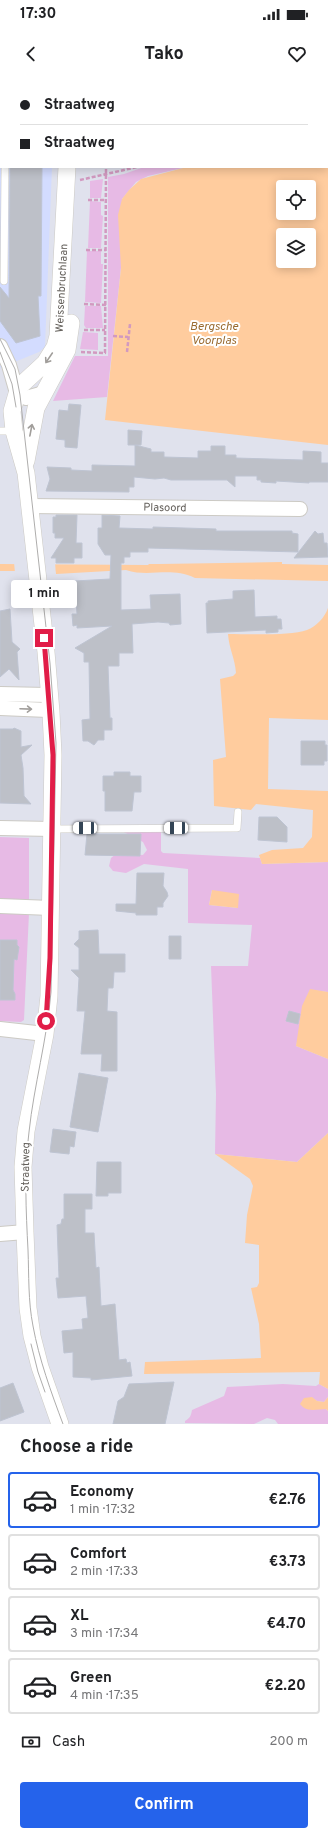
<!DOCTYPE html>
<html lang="en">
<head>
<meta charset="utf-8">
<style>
  body { margin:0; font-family:Overpass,sans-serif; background:#f2f2f2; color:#202124; height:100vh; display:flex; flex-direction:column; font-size:15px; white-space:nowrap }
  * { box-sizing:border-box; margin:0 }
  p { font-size:13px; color:#757577 }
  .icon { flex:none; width:22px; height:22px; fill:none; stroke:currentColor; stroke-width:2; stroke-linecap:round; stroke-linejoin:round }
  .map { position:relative; height:1344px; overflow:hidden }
  .panel { display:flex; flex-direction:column; background:#fff; flex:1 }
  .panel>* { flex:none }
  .guide { position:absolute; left:0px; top:0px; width:328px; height:88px; box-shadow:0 2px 10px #0003; display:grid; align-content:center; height:88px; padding:0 20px; background:#fff }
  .buttons { position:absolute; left:276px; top:100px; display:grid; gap:8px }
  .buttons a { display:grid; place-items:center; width:40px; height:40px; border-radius:4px; background:#fff; box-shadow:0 2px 10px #0003; font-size:20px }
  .end { position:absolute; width:18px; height:18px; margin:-9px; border:5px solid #e11d48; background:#fff; box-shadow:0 0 0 2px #fff }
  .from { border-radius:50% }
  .bubble { position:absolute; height:28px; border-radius:4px; background:#fff; box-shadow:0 2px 10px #0003; font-size:13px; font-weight:700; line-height:28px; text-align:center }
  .car { position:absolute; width:12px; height:24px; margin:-12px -6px; border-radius:5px; box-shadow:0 0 3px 1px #0007; background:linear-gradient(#fff 24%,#345 0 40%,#fff 0 76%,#345 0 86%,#fff 0) }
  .guide b { display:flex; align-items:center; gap:14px; height:38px; font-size:15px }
  .guide b+b { border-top:1px solid #e0e0e0 }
  .guide i { width:10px; height:10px; background:#202124 }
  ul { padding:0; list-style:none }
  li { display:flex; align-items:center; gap:12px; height:56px; margin:0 8px 6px; padding:0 12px; border:2px solid #e0e0e0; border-radius:4px }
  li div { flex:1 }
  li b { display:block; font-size:15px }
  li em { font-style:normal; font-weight:700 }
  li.current { border-color:#2563eb }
  li>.icon { width:36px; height:36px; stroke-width:1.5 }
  h2 { padding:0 20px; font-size:18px; line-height:48px }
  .pay { display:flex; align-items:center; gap:10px; height:44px; padding:0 20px; font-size:15px }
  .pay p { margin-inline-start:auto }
  .action { display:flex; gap:8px; margin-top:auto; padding:8px 20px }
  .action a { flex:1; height:46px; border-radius:4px; background:#2563eb; color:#fff; font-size:16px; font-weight:700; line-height:46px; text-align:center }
  .status { display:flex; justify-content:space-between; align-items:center; height:28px; padding:0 20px; background:#fff; direction:ltr }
  .status svg { height:11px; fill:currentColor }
  header { display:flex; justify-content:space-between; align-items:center; height:52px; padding:0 20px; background:#fff; font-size:18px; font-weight:700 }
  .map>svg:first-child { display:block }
</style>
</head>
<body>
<div class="status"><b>17:30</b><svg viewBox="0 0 49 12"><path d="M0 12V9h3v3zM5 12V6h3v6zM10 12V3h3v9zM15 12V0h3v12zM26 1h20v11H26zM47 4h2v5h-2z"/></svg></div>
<header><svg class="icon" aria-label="back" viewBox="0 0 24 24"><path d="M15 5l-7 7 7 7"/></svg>Tako<svg class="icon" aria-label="heart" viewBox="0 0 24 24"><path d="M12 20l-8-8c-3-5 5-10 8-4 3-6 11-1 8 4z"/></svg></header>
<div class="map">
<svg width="328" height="1344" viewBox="0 0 328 1344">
  <rect width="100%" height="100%" fill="#e0e2ed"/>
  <path fill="#d3dcff" d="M0 0H55L1 1V87H52L45 267 39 272 0 288Z"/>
  <path fill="#e7bae5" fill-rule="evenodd" d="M144 87H187L148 96 136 102 122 119 121 188 107 317 53 321 75 276H108V97L124 94Z
    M103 99 101 118H90V101Z
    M90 121 101 122V135L103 136 101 168H88Z
    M87 171H101V184H103L101 223 85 222Z
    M85 226H101L103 248H86L84 245Z
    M83 252 98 253V270L80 269Z
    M116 748 161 750V771L163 773 260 778 262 784 328 782V912L310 910 296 966 328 979V1053L297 1082 215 1074 216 1014 211 886H248L252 845 188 843V789L144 784 126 793 113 791 109 786 111 778 117 773 143 775 147 770 143 762ZM212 810 238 828 209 825Z
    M0 757 29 758V820L0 819Z
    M0 831 29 833 24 940 21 942 0 941Z
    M283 1304 316 1306 319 1304 328 1309V1317L324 1322 317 1321 311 1317 315 1329H326L328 1331V1344H278L275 1340 267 1338 254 1344 185 1343V1341C190 1338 191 1336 192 1330L224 1316 227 1307Z"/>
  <path fill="#ffcc9e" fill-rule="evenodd" d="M267 0H328V365L105 340 121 188 118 135 122 119 129 110 141 99 187 87H327V1H263ZM283 107H309V133H283ZM283 155H309V181H283Z
    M282 482V484L328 485V501L195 498C169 486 150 498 126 490L56 494 55 491H0V484L148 485 149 484H159Z
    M328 528V640L269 638 268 709 328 711V782L262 784 259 775 272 770 303 768 312 757 313 730 256 724 251 730 214 726 213 680 226 677 220 599 233 596 236 593C235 578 229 569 228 554 248 554 290 556 307 550 316 547 325 537 328 528Z
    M212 810 239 814 238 828 209 825Z
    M310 909 328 912V979L296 966 302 926Z
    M328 1053V1309L319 1304 320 1292 144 1294 145 1282 261 1278 259 1244 251 1208 257 1207 259 1203V1165L245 1163 247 1135 253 1106 250 1099 215 1074 297 1082Z
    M312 1317 317 1321 324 1322 328 1317V1331L326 1329C316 1329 307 1333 300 1324L304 1318Z"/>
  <path fill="#e0e2ed" d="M14 482H55L56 496 54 493H15Z"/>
  <path fill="#bdc0c8" stroke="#bec4d2" d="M10 87H42L41 216H38L40 256 16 263 0 241V207L9 218Z
    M69 324 81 325 77 368 65 367V360L56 359 59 330 68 331Z
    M128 350 142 351 141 365H135L151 369V372H164V377L198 378V371H211V366H225V375H236V378L303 380V371L321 372V383H328V402H309V403L276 401V403L261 402V400H257V396H235V407L227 400H171L164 398 155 399 134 397V407H129V412L46 411 50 399 47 387 71 388V390L92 391V385L135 386V365H128Z
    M56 435H77L76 463H82V478H74V483H56V478H51L64 458H55V453H53V437H56Z
    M102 435 120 436 119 448 153 449V447L216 449V451H292V453L298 454V472L148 468V472H130V477H124V483H121V530L151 529 150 515 180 514 181 544 170 545 169 543 158 542 132 544 133 573H119V586H108L110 638H112V650H104V660H98L94 665 88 661H83L82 640 90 639 89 582H84V573L75 568 112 546 77 548V545L73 546 72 534H77L75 501 110 499 111 475H105L98 464V448H102Z
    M315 451 318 454 323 453 324 463H327L328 477 294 478Z
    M254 510 255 537 277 536V539H281L282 549H278V552L266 553V550L207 553 206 523H208V521L233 519V511Z
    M10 529 12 562 20 569 17 572 19 600 9 589 0 597V531Z
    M14 648 21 651V667L32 665 21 675 23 688 24 716 31 724 0 723V649H13Z
    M301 661H325V665H327V681H324V685H301Z
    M114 692H130V696H141V712H134L132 731H105V711H103V696H114Z
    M259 737H277L287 747V762L258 760Z
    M87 754H141L140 776 85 775Z
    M137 793H164L163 806 167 812 168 816 163 823V827H157V835H136V833L116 831V824H136Z
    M98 850 99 874H125V892H114L113 908H108L107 931 117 932V991H101L102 974H81L85 931H77L79 898 71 890H79V868L74 864 79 859V851Z
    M169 856H181V879H169Z
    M0 860H17V865L19 867 17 880 14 879 13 910 15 914V920H0Z
    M289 931 300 934 298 944 286 941Z
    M79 993 108 998 98 1052 70 1047Z
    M53 1049 76 1052 74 1067 70 1066 69 1074 50 1072Z
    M97 1082H121V1113H108V1116H96Z
    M64 1114H92V1129H85V1153H94L96 1188 99 1187 101 1226 115 1224 119 1280 126 1279 127 1283 130 1282 132 1296 91 1300V1298L73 1297V1272L64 1273 62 1251 83 1249 82 1239 88 1238 86 1216 58 1218 56 1198H59L57 1145 61 1144 62 1139H64Z
    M174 1302 165 1344H113L118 1321 124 1317 129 1304Z
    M13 1303 24 1332 0 1341V1308Z"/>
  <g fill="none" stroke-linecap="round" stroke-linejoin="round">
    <defs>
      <path id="service" d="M0 31H1
        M0 61H1
        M4 201 5 87
        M0 351H14
        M53 749 237 748 238 732"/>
      <path id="minor" d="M0 266 9 285 17 313 26 318 44 313
        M29 426 300 429
        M0 614 47 615 50 613
        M0 628 48 630 51 632
        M0 748 53 749
        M0 826 51 828
        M0 949 45 954
        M0 1154 25 1152"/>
      <path id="tertiary" d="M71 1V0
        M86 1 87 0
        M26 381 36 328 67 270 71 243
        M60 1344 40 1287 32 1256 28 1228 25 1152 23 1087 26 1051 45 954 49 916 53 675 51 632 46 572 26 393 14 351 12 331 19 307 45 283 55 267 58 256 67 87"/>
    </defs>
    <use href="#service" stroke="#cccac4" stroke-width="8"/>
    <use href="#minor" stroke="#cccac4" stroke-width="16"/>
    <use href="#tertiary" stroke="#cccac4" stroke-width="18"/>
    <path stroke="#d299c0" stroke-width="2.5" stroke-dasharray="4 2" stroke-linecap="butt" d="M141 0V1
      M119 1V0
      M224 1 225 0
      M80 100 137 87
      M88 120H106
      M86 170H106
      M84 224 106 225
      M84 250H105
      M113 256 128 257
      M81 272 105 273 106 87
      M127 272 130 244"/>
    <use href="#service" stroke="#fff" stroke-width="7"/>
    <use href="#minor" stroke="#fff" stroke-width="14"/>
    <use href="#tertiary" stroke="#fff" stroke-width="17"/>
    <path stroke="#aeadac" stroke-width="1" d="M0 259 15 289 20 315 50 583 56 663 51 912C47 960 34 1005 29 1052 24 1091 26 1131 28 1170 29 1195 28 1221 33 1246 39 1279 51 1312 63 1344
      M0 272 12 304 16 327
      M31 1264 38 1292 45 1312"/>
  </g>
  <defs><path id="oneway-shaft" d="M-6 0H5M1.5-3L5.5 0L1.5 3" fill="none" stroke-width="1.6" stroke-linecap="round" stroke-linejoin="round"/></defs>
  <g stroke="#a19e9b">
    <use href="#oneway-shaft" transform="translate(49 278) rotate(124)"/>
    <use href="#oneway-shaft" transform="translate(31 350) rotate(-79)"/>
    <use href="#oneway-shaft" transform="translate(26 629) rotate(2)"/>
  </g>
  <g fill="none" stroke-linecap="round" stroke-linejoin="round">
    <path stroke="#e11d48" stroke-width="5" d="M44 558 53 675 50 878 46 941"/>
  </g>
  <g text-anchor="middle" stroke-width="4" stroke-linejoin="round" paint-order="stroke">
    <g font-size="11" fill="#625e59" stroke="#fff">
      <text transform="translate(61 208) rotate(-87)" y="4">Weissenbruchlaan</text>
      <text transform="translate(165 427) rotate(1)" y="4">Plasoord</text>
      <text transform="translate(25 1087) rotate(-89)" y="4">Straatweg</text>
    </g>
    <g font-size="12" font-style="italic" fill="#9a6b30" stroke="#fff">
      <text x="214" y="250">Bergsche<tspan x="214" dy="14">Voorplas</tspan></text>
    </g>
  </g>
</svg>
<div class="buttons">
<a><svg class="icon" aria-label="locate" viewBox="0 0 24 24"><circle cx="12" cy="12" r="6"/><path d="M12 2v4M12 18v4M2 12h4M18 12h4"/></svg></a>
<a><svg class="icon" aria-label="layers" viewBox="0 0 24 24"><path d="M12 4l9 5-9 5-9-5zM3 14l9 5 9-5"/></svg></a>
</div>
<i class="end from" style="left:46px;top:941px"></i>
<i class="end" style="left:44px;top:558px"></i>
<div class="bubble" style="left:11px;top:500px;width:66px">1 min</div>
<i class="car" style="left:85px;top:748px;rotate:270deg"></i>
<i class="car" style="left:176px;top:748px;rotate:270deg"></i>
<div class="guide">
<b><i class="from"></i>Straatweg</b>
<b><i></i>Straatweg</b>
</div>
</div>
<section class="panel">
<h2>Choose a ride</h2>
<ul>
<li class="current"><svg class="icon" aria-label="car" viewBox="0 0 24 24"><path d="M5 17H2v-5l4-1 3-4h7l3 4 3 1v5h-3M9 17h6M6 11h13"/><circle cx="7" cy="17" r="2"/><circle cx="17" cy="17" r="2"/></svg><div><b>Economy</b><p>1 min · 17:32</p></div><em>€2.76</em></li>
<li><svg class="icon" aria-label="car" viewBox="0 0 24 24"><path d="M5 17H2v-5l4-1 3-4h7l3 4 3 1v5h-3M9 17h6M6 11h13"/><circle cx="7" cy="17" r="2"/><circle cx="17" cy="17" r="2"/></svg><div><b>Comfort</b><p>2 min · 17:33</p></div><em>€3.73</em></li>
<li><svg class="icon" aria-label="car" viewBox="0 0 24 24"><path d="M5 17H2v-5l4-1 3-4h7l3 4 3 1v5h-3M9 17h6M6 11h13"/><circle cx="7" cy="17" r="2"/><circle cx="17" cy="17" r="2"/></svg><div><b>XL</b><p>3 min · 17:34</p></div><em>€4.70</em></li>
<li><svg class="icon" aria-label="car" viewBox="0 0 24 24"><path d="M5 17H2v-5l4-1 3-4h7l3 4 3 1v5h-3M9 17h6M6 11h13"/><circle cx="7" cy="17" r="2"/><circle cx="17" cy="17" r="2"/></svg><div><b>Green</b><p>4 min · 17:35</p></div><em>€2.20</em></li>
</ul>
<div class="pay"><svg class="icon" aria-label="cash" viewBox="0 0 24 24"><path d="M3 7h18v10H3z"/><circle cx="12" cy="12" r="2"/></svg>Cash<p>200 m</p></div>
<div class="action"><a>Confirm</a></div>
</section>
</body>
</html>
